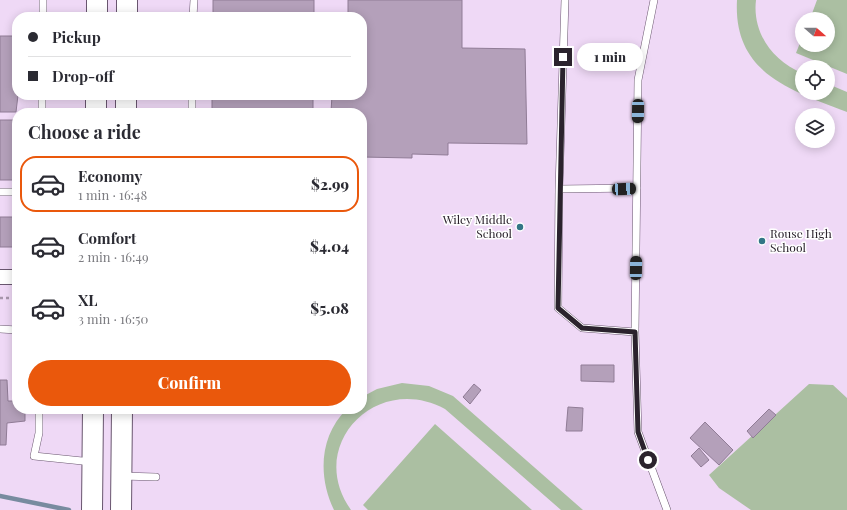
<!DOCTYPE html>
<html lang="en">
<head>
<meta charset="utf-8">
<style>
  body { margin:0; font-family:"Playfair Display",serif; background:#f7f7f7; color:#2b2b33; height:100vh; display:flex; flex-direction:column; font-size:15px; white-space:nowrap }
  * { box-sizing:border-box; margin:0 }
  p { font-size:13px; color:#7c7c81 }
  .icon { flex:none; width:22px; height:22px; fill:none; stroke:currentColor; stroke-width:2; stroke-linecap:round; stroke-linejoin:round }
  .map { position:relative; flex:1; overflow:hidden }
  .sheet { position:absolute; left:12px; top:108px; width:355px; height:306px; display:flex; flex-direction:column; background:#fff; border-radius:16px; box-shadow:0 2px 10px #0003 }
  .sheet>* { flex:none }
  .top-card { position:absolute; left:12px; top:12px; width:355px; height:88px; border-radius:16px; box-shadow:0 2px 10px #0003; display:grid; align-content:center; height:88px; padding:0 16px; background:#fff }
  .needle { width:26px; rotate:110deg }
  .buttons { position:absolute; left:795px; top:12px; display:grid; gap:8px }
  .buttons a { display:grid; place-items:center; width:40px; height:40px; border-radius:50%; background:#fff; box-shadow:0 2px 10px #0003; font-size:20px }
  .end { position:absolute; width:18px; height:18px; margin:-9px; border:5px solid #2b232d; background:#fff; box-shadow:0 0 0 2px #fff }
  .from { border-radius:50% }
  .bubble { position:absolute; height:28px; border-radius:14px; background:#fff; box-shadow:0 2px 10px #0003; font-size:13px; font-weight:800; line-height:28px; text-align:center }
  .car { position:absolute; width:12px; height:24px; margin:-12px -6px; border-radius:5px; box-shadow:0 0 3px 1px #0007; background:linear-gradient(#222 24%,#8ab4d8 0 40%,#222 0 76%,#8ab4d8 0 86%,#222 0) }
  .top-card b { display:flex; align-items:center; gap:14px; height:38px; font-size:15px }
  .top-card b+b { border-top:1px solid #e1e1e2 }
  .top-card i { width:10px; height:10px; background:#2b2b33 }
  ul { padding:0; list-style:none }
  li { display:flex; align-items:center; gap:12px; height:56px; margin:0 8px 6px; padding:0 8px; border:2px solid transparent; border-radius:16px }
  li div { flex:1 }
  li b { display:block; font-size:15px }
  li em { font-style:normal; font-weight:800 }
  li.on { border-color:#ea580c }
  li>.icon { width:36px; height:36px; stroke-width:1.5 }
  h2 { padding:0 16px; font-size:18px; line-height:48px }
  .action { display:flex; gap:8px; margin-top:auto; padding:8px 16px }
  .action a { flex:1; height:46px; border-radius:24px; background:#ea580c; color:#fff; font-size:16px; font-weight:800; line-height:46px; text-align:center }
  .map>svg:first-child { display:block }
</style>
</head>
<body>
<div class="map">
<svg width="847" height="510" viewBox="0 0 847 510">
  <rect width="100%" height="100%" fill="#efd9f6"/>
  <path fill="#abbfa2" d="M737 0H756C752 33 773 61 802 73V93H828V84L847 92V112C791 90 733 74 737 0Z
    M817 0H847V74L796 53 802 38V45H828V19H810Z
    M402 383 429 386 453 396 583 510H561L445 409C376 372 305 446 351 510H334C318 477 319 436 347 409H362V397L377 389Z
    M809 384 833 385 847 398V510H751L719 488 709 475Z
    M435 424 532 510H368L363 505Z"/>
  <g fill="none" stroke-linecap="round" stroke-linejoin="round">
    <path stroke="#788b9f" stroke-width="4.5" d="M0 496 69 510"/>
  </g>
  <path fill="#b4a0ba" stroke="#907c96" d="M213 0H314V17H213Z
    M348 0H462V48L525 49 527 144 448 143V155L412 154V158L362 157V113L331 112 332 95H362V17H348Z
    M0 36H16V92L18 95 16 112H0Z
    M212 95H313V110H297V113H227V109H212Z
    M0 120H16V175H15V180H0Z
    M0 217H17V247H0Z
    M581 365H614V382L581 381Z
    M0 380H7L8 401H15V404H17V409H25V421L7 423 6 445H0Z
    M474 384 481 390 470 404 463 397Z
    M568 407 583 408 582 431H566Z
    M769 409 776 415 753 438 747 431Z
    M705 422 733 450 719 465 690 438Z
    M699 448 709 460 701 467 691 456Z"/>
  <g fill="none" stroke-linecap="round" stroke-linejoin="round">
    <defs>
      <path id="service" d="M565 0 559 189 558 308 582 328 635 332
        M654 0 638 80 635 332 638 432 667 510
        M43 17V0
        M193 17 194 0
        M42 113V95
        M192 113V95
        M559 189 637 188
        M0 192H17
        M0 329 17 330
        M39 409V433L34 456 92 462
        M122 476 156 477"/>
      <path id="minor" d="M0 277H17"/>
      <path id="secondary" d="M97 17V0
        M127 17V0
        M96 113V95
        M126 113V95
        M92 510 93 409
        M121 510 122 409"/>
    </defs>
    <use href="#service" stroke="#69566f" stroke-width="8"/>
    <use href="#minor" stroke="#69566f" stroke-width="16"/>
    <use href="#secondary" stroke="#69566f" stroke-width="22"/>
    <path stroke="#a796ac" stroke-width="2.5" stroke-dasharray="3 3" stroke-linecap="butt" d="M0 298H17"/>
    <use href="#service" stroke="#fff" stroke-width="7"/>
    <use href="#minor" stroke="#fff" stroke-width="14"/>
    <use href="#secondary" stroke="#fff" stroke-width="20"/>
  </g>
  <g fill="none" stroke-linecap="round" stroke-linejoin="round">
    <path stroke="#2b232d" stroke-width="5" d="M563 57 558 308 582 328 635 332 638 432 648 460"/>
  </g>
  <g fill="#327686" stroke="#fff" stroke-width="1.5">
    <circle cx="520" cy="227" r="4"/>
    <circle cx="762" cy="241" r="4"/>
  </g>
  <g text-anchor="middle" stroke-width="3" stroke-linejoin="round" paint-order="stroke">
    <g font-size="12" fill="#2b232d" stroke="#fff" text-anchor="end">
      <text x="512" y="224">Wiley Middle<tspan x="512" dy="14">School</tspan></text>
      <text x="770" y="238" text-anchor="start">Rouse High<tspan x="770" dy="14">School</tspan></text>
    </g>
  </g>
</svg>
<div class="buttons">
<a><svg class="needle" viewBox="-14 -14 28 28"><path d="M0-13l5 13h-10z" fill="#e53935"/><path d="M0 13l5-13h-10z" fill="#7c7c81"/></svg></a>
<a><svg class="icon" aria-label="locate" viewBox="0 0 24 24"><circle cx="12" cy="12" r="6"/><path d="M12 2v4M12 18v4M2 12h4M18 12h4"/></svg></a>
<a><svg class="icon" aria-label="layers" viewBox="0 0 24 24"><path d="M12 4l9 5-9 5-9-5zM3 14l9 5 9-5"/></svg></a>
</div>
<i class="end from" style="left:648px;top:460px"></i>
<i class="end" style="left:563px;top:57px"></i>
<div class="bubble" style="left:577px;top:43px;width:66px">1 min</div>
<i class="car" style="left:638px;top:111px;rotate:181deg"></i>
<i class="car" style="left:624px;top:189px;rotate:87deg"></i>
<i class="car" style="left:636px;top:268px;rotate:1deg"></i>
<div class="top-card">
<b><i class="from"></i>Pickup</b>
<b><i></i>Drop-off</b>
</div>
<section class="sheet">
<h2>Choose a ride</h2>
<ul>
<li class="on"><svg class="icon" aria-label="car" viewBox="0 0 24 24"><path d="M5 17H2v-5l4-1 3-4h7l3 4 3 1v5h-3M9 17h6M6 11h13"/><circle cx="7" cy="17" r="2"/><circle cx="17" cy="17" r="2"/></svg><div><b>Economy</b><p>1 min · 16:48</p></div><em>$2.99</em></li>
<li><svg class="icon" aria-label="car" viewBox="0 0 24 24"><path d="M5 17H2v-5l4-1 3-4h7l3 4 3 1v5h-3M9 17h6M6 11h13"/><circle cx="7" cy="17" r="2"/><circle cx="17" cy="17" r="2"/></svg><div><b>Comfort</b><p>2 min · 16:49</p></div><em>$4.04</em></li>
<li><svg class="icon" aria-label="car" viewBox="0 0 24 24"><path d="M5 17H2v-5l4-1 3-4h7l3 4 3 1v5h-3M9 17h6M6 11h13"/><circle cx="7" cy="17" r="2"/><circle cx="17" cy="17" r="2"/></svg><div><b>XL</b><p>3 min · 16:50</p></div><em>$5.08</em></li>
</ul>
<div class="action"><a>Confirm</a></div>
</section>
</div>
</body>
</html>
